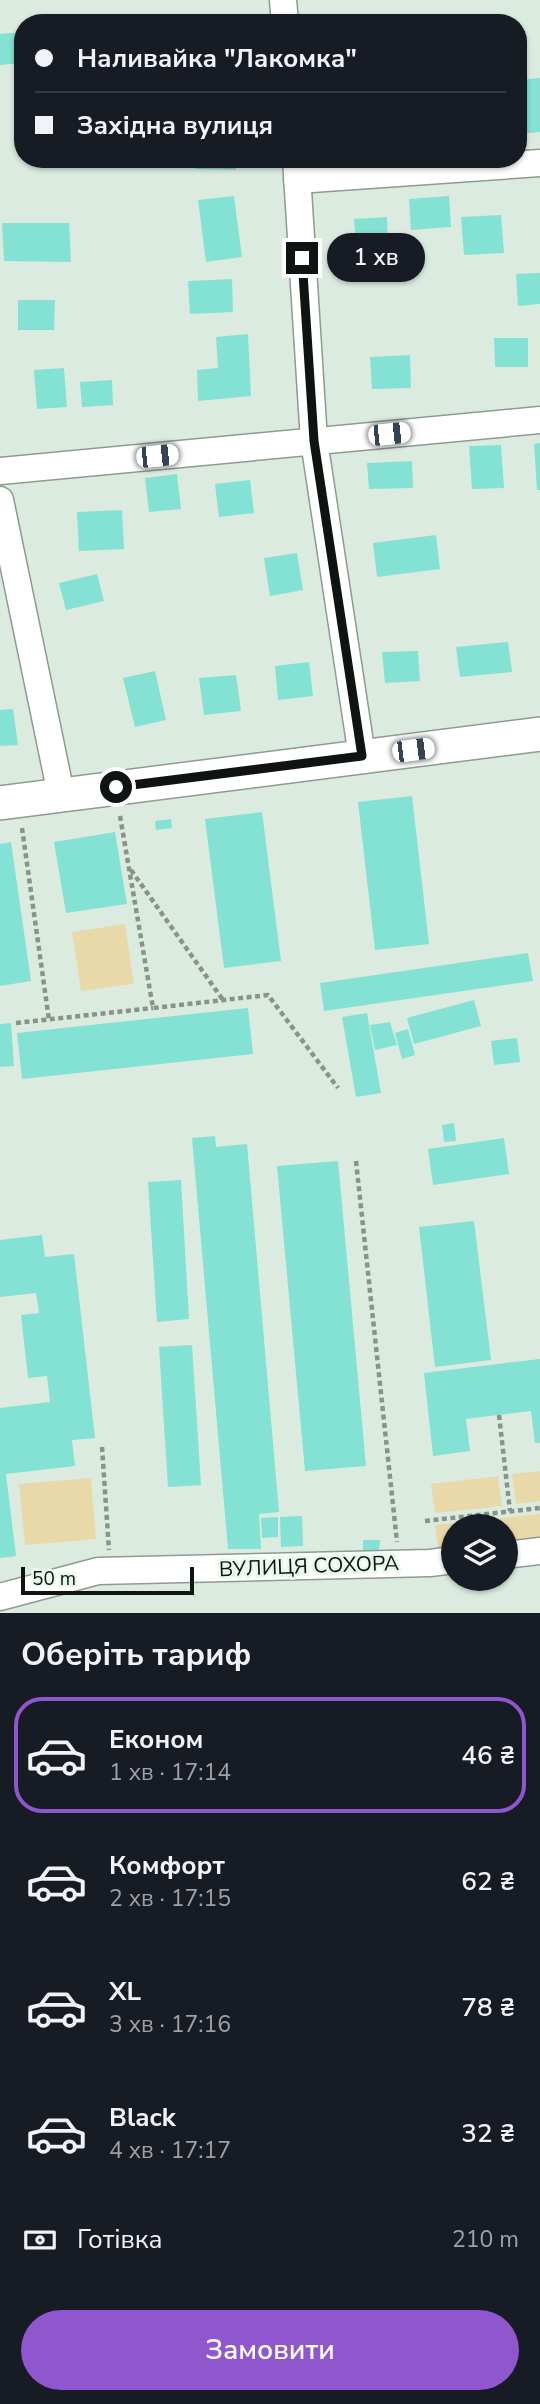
<!DOCTYPE html>
<html lang="uk">
<head>
<meta charset="utf-8">
<style>
  body { margin:0; font-family:"Nunito Sans",sans-serif; background:#20242c; color:#f1f3f6; height:100vh; display:flex; flex-direction:column; font-size:26px; white-space:nowrap }
  * { box-sizing:border-box; margin:0 }
  p { font-size:23px; color:#9ea1a6 }
  .icon { flex:none; width:38px; height:38px; fill:none; stroke:currentColor; stroke-width:2; stroke-linecap:round; stroke-linejoin:round }
  .map { position:relative; height:1613px; overflow:hidden }
  .drawer { display:flex; flex-direction:column; background:#171b24; flex:1 }
  .drawer>* { flex:none }
  .guide { position:absolute; left:14px; top:14px; width:513px; height:154px; border-radius:28px; box-shadow:0 2px 5px #0004; display:grid; align-content:center; height:154px; padding:0 21px; background:#171b24 }
  .controls { position:absolute; left:441px; top:1514px; display:grid; gap:14px }
  .controls a { display:grid; place-items:center; width:77px; height:77px; border-radius:50%; background:#171b24; box-shadow:0 2px 5px #0004; font-size:35px }
  .scale { position:absolute; left:21px; bottom:18px; width:173px; box-sizing:border-box; padding-left:7px; border:4px solid #0f1410; border-top:0; font-size:19px; line-height:24px; white-space:nowrap; color:#0f1410; -webkit-text-stroke:5px #e9f9ed; paint-order:stroke }
  .end { position:absolute; width:32px; height:32px; margin:-16px; border:9px solid #0f1410; background:#fff; box-shadow:0 0 0 4px #fff }
  .from { border-radius:50% }
  .bubble { position:absolute; height:49px; border-radius:24px; background:#171b24; box-shadow:0 2px 5px #0004; font-size:23px; font-weight:600; line-height:49px; text-align:center }
  .car { position:absolute; width:21px; height:42px; margin:-21px -10px; border-radius:9px; box-shadow:0 0 5px 2px #0007; background:linear-gradient(#fff 24%,#345 0 40%,#fff 0 76%,#345 0 86%,#fff 0) }
  .guide b { display:flex; align-items:center; gap:24px; height:66px; font-size:26px }
  .guide b+b { border-top:2px solid #363941 }
  .guide i { width:18px; height:18px; background:#f1f3f6 }
  ul { padding:0; list-style:none }
  li { display:flex; align-items:center; gap:21px; height:116px; margin:0 14px 10px; padding:0 7px; border:4px solid transparent; border-radius:28px }
  li div { flex:1 }
  li b { display:block; font-size:26px }
  li em { font-style:normal; font-weight:600 }
  li.current { border-color:#8f56ce }
  li>.icon { width:63px; height:63px; stroke-width:1.5 }
  h2 { padding:0 21px; font-size:32px; line-height:84px }
  .pay { display:flex; align-items:center; gap:18px; height:77px; padding:0 21px; font-size:26px }
  .pay p { margin-inline-start:auto }
  .cta { display:flex; gap:14px; margin-top:auto; padding:14px 21px }
  .cta a { flex:1; height:80px; border-radius:42px; background:#8f56ce; color:#fff; font-size:28px; font-weight:600; line-height:80px; text-align:center }
  .map>svg:first-child { display:block }
</style>
</head>
<body>
<div class="map">
<svg width="540" height="1613" viewBox="0 0 540 1613">
  <rect width="100%" height="100%" fill="#dcebdf"/>
  <path fill="#e9d9a8" d="M125 924 134 984 81 991 72 932Z
    M540 1471V1501L516 1504 512 1474Z
    M498 1476 502 1506 435 1513 431 1484Z
    M91 1478 96 1539 25 1545 19 1484Z
    M540 1514V1543L506 1547V1526H453V1553L439 1555 435 1525Z"/>
  <path fill="#83e2d3" d="M215 15V23H181V17Z
    M23 32V63L0 65V34Z
    M540 78V132L519 134V80Z
    M195 159H237L236 170 195 169Z
    M234 196 242 257 206 262 198 200Z
    M449 196 451 227 411 230 409 199Z
    M501 215 504 253 464 255 461 217Z
    M387 217 388 242 356 244 354 219Z
    M2 223H69L71 262 4 261Z
    M540 273V304L518 306 516 274Z
    M232 279 233 312 190 314 188 281Z
    M18 300H55L54 330H18Z
    M248 334 251 396 198 401 197 370 218 368 216 337Z
    M494 338H528V367H495Z
    M410 355 411 388 372 389 370 357Z
    M64 368 67 407 37 409 34 370Z
    M112 380 113 405 82 407 80 382Z
    M540 443V490H537L534 444Z
    M501 445 504 488 472 489 469 446Z
    M412 461 413 488 369 489 367 463Z
    M177 474 181 509 149 512 145 478Z
    M250 480 254 513 219 517 215 484Z
    M122 510 124 549 79 551 77 512Z
    M436 535 440 569 377 577 373 543Z
    M297 553 303 590 270 596 264 558Z
    M97 574 104 601 66 610 59 583Z
    M508 642 512 672 460 677 456 647Z
    M418 651 420 681 385 683 382 652Z
    M309 662 313 696 278 700 275 666Z
    M155 671 166 720 135 727 123 678Z
    M236 675 241 711 204 715 199 678Z
    M13 709 18 745 0 746V710Z
    M412 796 429 944 375 950 358 802Z
    M262 812 281 961 224 968 205 819Z
    M171 819 172 828 156 830 155 821Z
    M115 832 127 904 66 913 54 842Z
    M11 842 31 981 0 986V844Z
    M528 953 533 981 324 1011 320 983Z
    M474 1000 481 1026 414 1044 407 1018Z
    M248 1008 253 1054 22 1079 17 1033Z
    M367 1013 381 1093 356 1097 342 1017Z
    M390 1022 397 1045 375 1050 370 1025Z
    M11 1023 14 1066 0 1067V1024Z
    M408 1029 415 1055 402 1059 395 1033Z
    M517 1038 520 1062 494 1065 491 1041Z
    M454 1123 456 1141 444 1142 442 1125Z
    M215 1136 216 1147 247 1144 279 1512 259 1514 261 1549H228L192 1138Z
    M504 1138 509 1174 433 1185 428 1149Z
    M338 1161 366 1466 305 1471 277 1166Z
    M181 1180 189 1319 157 1322 148 1182Z
    M474 1221 491 1360 435 1367 419 1227Z
    M42 1235 45 1257 74 1254 95 1438 72 1440 75 1466 6 1474 16 1556 0 1558V1408L50 1402 47 1376 28 1378 21 1315 39 1313 36 1293 0 1297V1240Z
    M192 1345 201 1485 168 1487 159 1347Z
    M540 1359V1443H535L531 1411 466 1419 470 1451 433 1456 424 1373Z
    M302 1516 303 1546 281 1547 280 1517Z
    M278 1517V1537L262 1538 261 1518Z
    M363 1540H380L379 1554H363Z"/>
  <g fill="none" stroke-linecap="round" stroke-linejoin="round">
    <defs>
      <path id="minor" d="M283 0 285 23
        M296 159 314 441 362 756
        M297 180 540 163
        M0 471 540 420
        M0 500 61 794
        M506 1555 540 1551
        M0 1597 98 1571 430 1563 453 1560"/>
      <path id="major" d="M0 803 540 734"/>
    </defs>
    <use href="#minor" stroke="#8d9b90" stroke-width="29"/>
    <use href="#major" stroke="#8d9b90" stroke-width="36"/>
    <path stroke="#88938a" stroke-width="4.5" stroke-dasharray="5 3.5" stroke-linecap="butt" d="M120 816 153 1008 268 995 338 1088
      M22 828 49 1020
      M131 870 223 1000
      M16 1023 153 1008
      M356 1161 397 1542
      M499 1415 510 1511
      M102 1447 109 1550
      M425 1521 540 1508"/>
    <use href="#minor" stroke="#fff" stroke-width="26"/>
    <use href="#major" stroke="#fff" stroke-width="33"/>
  </g>
  <g fill="none" stroke-linecap="round" stroke-linejoin="round">
    <path stroke="#0f1410" stroke-width="9" d="M116 787 362 756 314 441 302 258"/>
  </g>
  <g text-anchor="middle" stroke-width="6" stroke-linejoin="round" paint-order="stroke">
    <g font-size="21" fill="#0f1410" stroke="#e9f9ed">
      <text transform="translate(309 1566) rotate(-2)" y="7">ВУЛИЦЯ СОХОРА</text>
    </g>
  </g>
</svg>
<div class="controls">
<a><svg class="icon" aria-label="layers" viewBox="0 0 24 24"><path d="M12 4l9 5-9 5-9-5zM3 14l9 5 9-5"/></svg></a>
</div>
<div class="scale">50 m</div>
<i class="end from" style="left:116px;top:787px"></i>
<i class="end" style="left:302px;top:258px"></i>
<div class="bubble" style="left:327px;top:233px;width:98px">1 хв</div>
<i class="car" style="left:389px;top:434px;rotate:84deg"></i>
<i class="car" style="left:157px;top:456px;rotate:84deg"></i>
<i class="car" style="left:413px;top:750px;rotate:83deg"></i>
<div class="guide">
<b><i class="from"></i>Наливайка &quot;Лакомка&quot;</b>
<b><i></i>Західна вулиця</b>
</div>
</div>
<section class="drawer">
<h2>Оберіть тариф</h2>
<ul>
<li class="current"><svg class="icon" aria-label="car" viewBox="0 0 24 24"><path d="M5 17H2v-5l4-1 3-4h7l3 4 3 1v5h-3M9 17h6M6 11h13"/><circle cx="7" cy="17" r="2"/><circle cx="17" cy="17" r="2"/></svg><div><b>Економ</b><p>1 хв · 17:14</p></div><em>46 ₴</em></li>
<li><svg class="icon" aria-label="car" viewBox="0 0 24 24"><path d="M5 17H2v-5l4-1 3-4h7l3 4 3 1v5h-3M9 17h6M6 11h13"/><circle cx="7" cy="17" r="2"/><circle cx="17" cy="17" r="2"/></svg><div><b>Комфорт</b><p>2 хв · 17:15</p></div><em>62 ₴</em></li>
<li><svg class="icon" aria-label="car" viewBox="0 0 24 24"><path d="M5 17H2v-5l4-1 3-4h7l3 4 3 1v5h-3M9 17h6M6 11h13"/><circle cx="7" cy="17" r="2"/><circle cx="17" cy="17" r="2"/></svg><div><b>XL</b><p>3 хв · 17:16</p></div><em>78 ₴</em></li>
<li><svg class="icon" aria-label="car" viewBox="0 0 24 24"><path d="M5 17H2v-5l4-1 3-4h7l3 4 3 1v5h-3M9 17h6M6 11h13"/><circle cx="7" cy="17" r="2"/><circle cx="17" cy="17" r="2"/></svg><div><b>Black</b><p>4 хв · 17:17</p></div><em>32 ₴</em></li>
</ul>
<div class="pay"><svg class="icon" aria-label="cash" viewBox="0 0 24 24"><path d="M3 7h18v10H3z"/><circle cx="12" cy="12" r="2"/></svg>Готівка<p>210 m</p></div>
<div class="cta"><a>Замовити</a></div>
</section>
</body>
</html>
